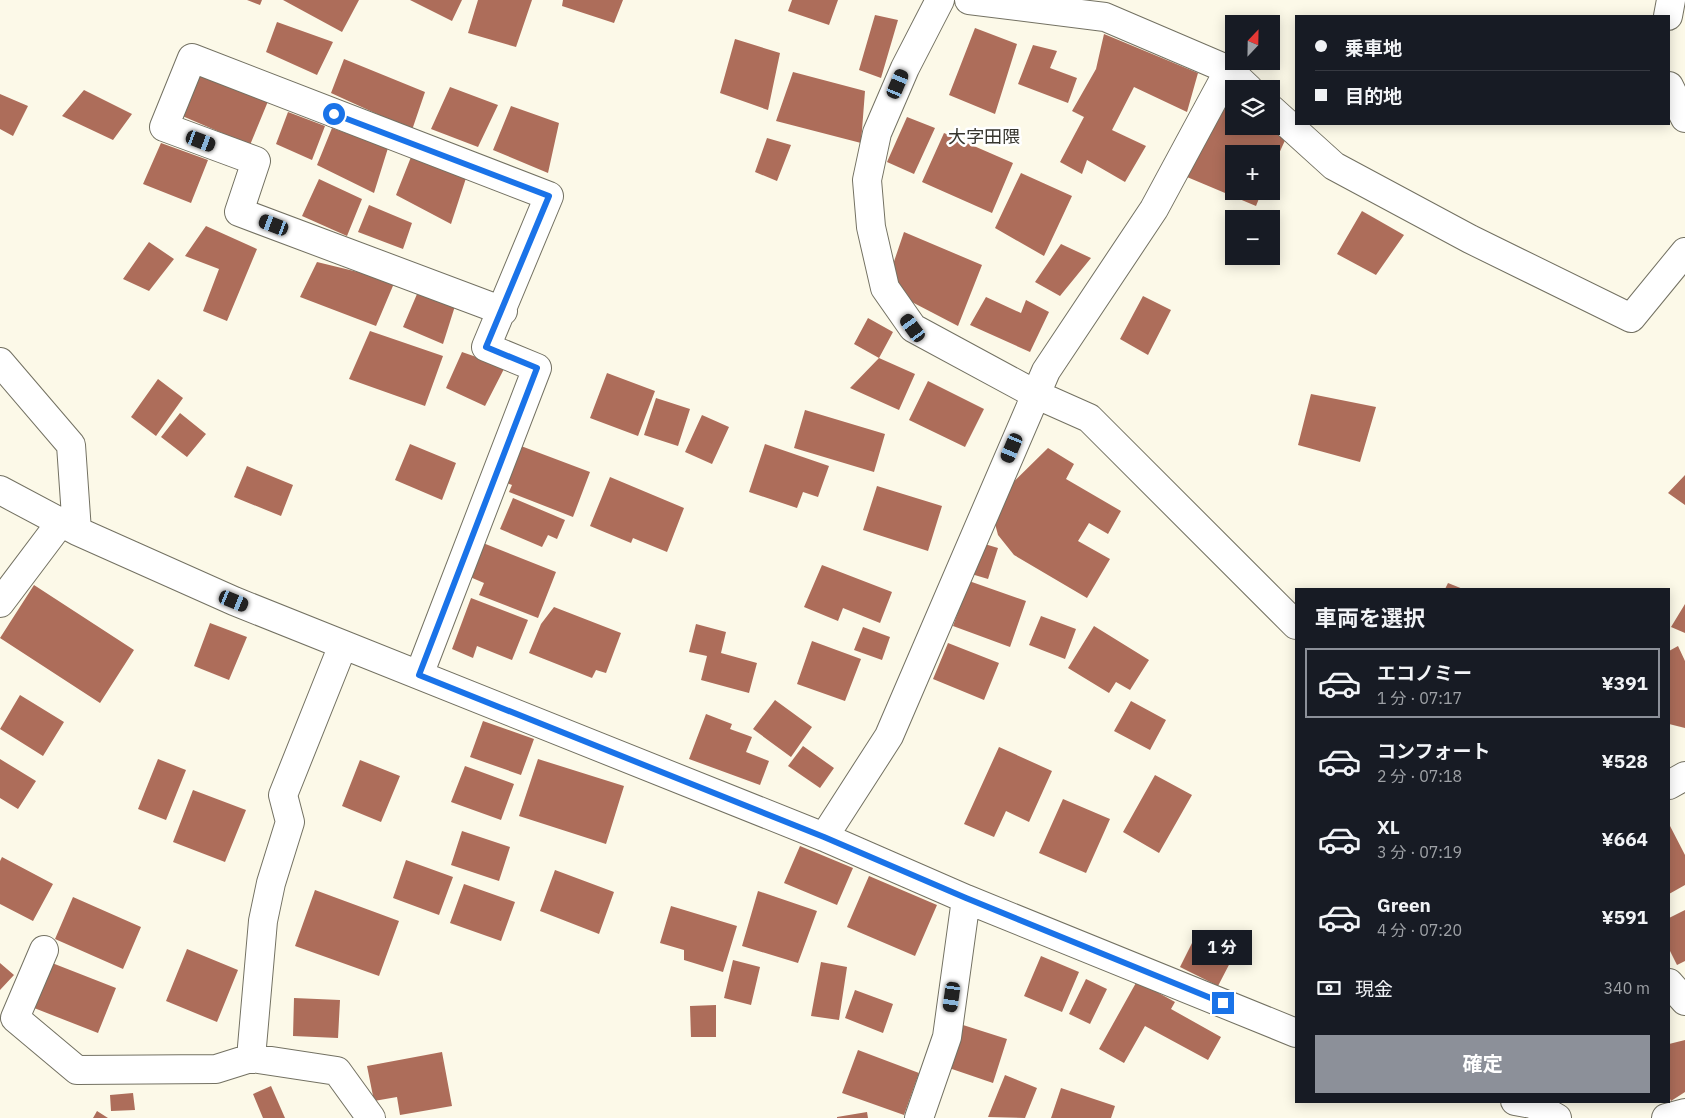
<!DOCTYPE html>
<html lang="ja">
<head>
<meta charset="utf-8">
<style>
  body { margin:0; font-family:"IBM Plex Sans","Noto Sans JP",sans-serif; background:#242831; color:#f1f3f6; height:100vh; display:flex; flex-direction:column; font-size:19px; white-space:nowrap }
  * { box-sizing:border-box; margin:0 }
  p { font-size:16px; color:#9ea1a6 }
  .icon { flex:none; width:28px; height:28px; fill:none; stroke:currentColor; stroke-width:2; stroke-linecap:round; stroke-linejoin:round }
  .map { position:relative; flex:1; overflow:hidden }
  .panel { position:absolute; left:1295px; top:588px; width:375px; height:515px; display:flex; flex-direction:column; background:#171b24; border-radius:0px; box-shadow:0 2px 12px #0003 }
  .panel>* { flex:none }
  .hud { position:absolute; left:1295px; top:15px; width:375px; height:110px; border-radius:0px; box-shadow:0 2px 12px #0003; display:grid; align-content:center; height:110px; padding:0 20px; background:#171b24 }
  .needle { width:32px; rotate:22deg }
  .tools { position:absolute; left:1225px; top:15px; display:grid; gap:10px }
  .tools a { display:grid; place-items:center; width:55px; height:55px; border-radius:0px; background:#171b24; box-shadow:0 2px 12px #0003; font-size:25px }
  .end { position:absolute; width:22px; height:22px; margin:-11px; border:6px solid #1a73e8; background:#fff; box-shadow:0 0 0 2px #fff }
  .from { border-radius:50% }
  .bubble { position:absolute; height:35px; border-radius:0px; background:#171b24; box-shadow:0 2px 12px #0003; font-size:16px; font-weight:700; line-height:35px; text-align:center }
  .car { position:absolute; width:15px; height:30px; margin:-15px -8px; border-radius:6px; box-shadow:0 0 4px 1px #0007; background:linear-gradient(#222 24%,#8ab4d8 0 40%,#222 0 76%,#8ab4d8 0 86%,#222 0) }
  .hud b { display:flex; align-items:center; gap:18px; height:48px; font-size:19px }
  .hud b+b { border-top:1px solid #363941 }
  .hud i { width:12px; height:12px; background:#f1f3f6 }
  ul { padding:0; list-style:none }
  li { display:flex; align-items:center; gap:15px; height:70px; margin:0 10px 8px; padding:0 10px; border:2px solid transparent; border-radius:0px }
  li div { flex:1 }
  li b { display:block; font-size:19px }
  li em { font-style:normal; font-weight:700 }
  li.active { border-color:#8c9099 }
  li>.icon { width:45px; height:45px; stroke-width:1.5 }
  h2 { padding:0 20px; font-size:22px; line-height:60px }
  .pay { display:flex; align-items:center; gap:12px; height:55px; padding:0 20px; font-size:19px }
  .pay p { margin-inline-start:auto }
  .primary-button { display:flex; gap:10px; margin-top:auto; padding:10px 20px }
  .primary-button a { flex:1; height:58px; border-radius:0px; background:#8c9099; color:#fff; font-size:20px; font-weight:700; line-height:58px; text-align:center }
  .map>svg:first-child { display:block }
</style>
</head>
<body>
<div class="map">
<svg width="1685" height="1118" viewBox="0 0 1685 1118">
  <rect width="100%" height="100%" fill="#fcf9e8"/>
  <path fill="#ad6d5a" d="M247 0H262L260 5Z
    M283 0H359L342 32Z
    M410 0H462L452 21Z
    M478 0H532L516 47 468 33Z
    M563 0H623L614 23 562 6Z
    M792 0H838L829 25 788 11Z
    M875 15 898 20 881 78 859 70Z
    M277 22 333 42 317 75 266 52Z
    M975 28 1017 44 995 114 949 95Z
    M1104 34 1198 73 1187 112 1134 87 1112 130 1146 146 1125 182 1087 160 1082 174 1060 162 1084 117 1072 111 1096 69Z
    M735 39 780 53 768 110 720 93Z
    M1033 45 1057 51 1050 68 1077 78 1068 103 1018 84Z
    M344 59 425 92 412 130 331 93Z
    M204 67 271 94 250 145 180 115Z
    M793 72 865 91 861 143 776 121Z
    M450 87 498 105 478 147 431 129Z
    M84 90 132 114 113 140 62 116Z
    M0 94 28 106 13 136 0 129Z
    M511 106 559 123 548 173 493 150Z
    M1226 106 1234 110V126H1267L1287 136 1271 171V154H1234V191H1262L1256 206 1187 177Z
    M288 112 325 126 312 160 276 144Z
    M907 117 935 128 914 174 887 162Z
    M332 128 388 148 374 193 317 165Z
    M944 133 1013 163 992 213 922 182Z
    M767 138 791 145 777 181 755 172Z
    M161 143 208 160 191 203 143 184Z
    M413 152 468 172 451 224 396 195Z
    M1021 173 1072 196 1044 256 995 228Z
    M319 179 362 199 347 236 302 216Z
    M369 205 412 223 403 249 358 232Z
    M1362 211 1404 235 1376 275 1337 254Z
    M206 226 257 249 227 321 203 311 219 269 185 256Z
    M904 232 982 265 958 326 885 288Z
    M149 242 174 259 149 291 123 279Z
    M1061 244 1091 258 1060 296 1035 282Z
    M317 262 395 281 376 326 300 297Z
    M417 294 455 306 443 344 403 327Z
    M1143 296 1171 310 1148 355 1120 339Z
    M986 297 1021 313 1026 300 1049 312 1030 352 970 325Z
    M868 318 893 332 879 358 915 374 899 410 850 388 879 358 854 344Z
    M370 331 443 356 425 406 349 379Z
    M462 352 505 367 485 406 446 388Z
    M607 373 655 391 638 436 590 418Z
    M158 379 183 398 156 436 131 417Z
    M928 381 984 409 965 447 909 420Z
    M1311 394 1376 407 1360 462 1298 445Z
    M656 398 690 409 678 446 644 435Z
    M805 410 885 434 874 472 794 448Z
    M180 413 206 434 187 457 161 437Z
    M702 415 729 427 712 464 685 452Z
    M410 444 456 463 442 500 395 480Z
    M765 444 829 466 818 497 803 492 797 508 749 492Z
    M521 446 590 472 573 517 509 492 512 485 507 483Z
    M1048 448 1074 464 1066 479 1121 511 1108 534 1089 523 1078 541 1110 559 1087 598 1014 555 998 535 990 505Z
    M247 466 293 485 281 516 234 497Z
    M1685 475V505L1668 493Z
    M610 477 684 508 667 552 633 538 631 543 590 526Z
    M877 486 942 506 928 551 863 530Z
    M513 498 565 520 557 539 548 535 542 547 500 529Z
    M978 542 998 548 988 579 968 573Z
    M483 543 556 572 538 618 479 595 484 583 470 577Z
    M822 565 892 592 880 623 843 608 838 621 804 607Z
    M969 581 1026 601 1010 647 953 626Z
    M1448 583 1463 589H1445Z
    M34 585 134 650 100 703 0 638Z
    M471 598 528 620 512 660 477 646 473 658 452 649Z
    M1685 604V633L1671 627Z
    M554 607 621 633 606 673 596 670 592 678 529 653 541 624Z
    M1041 616 1076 629 1065 659 1029 645Z
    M210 623 247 637 229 680 194 666Z
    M696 624 726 632 721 653 757 663 749 693 701 680 707 656 689 652Z
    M1094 626 1149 660 1130 690 1116 682 1109 693 1068 668Z
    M863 627 890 637 882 660 854 650Z
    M812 641 861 659 845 701 797 684Z
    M948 643 999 663 984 700 933 679Z
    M1678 646 1685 661V728L1669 724V651Z
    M20 695 64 722 43 756 0 729Z
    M775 700 812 727 791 757 753 729Z
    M1131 701 1166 720 1150 750 1114 731Z
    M706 714 732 724 730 729 752 737 746 752 769 761 760 785 689 759Z
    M483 721 534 739 521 775 470 757Z
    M803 746 834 768 820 788 788 766Z
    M999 747 1052 771 1029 822 1006 811 994 837 964 824Z
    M0 759 36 781 18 809 0 798Z
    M158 759 186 770 166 820 138 809Z
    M538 759 624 786 606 844 519 816Z
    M360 760 400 776 381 822 342 806Z
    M465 766 514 784 501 820 451 802Z
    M1155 775 1192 795 1159 853 1123 832Z
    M193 790 246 810 225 862 173 842Z
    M1063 799 1110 819 1086 873 1039 853Z
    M1669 824 1685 855V885L1669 894Z
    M462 831 510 847 499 881 451 865Z
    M800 846 853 868 837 905 784 883Z
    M2 857 53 884 33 921 0 904V861Z
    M406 860 453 877 439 915 393 898Z
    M555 870 614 892 599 934 540 911Z
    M869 876 937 905 915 956 847 927Z
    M464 884 515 902 501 941 450 923Z
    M315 890 399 921 379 976 295 946Z
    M758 891 817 911 798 963 742 946Z
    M73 897 141 927 123 969 55 939Z
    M671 906 737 926 723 972 684 960V950L660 943Z
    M1685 910V961L1677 965 1669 949V918Z
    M1195 937 1233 957 1218 986 1180 967Z
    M187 949 238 970 217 1022 166 1001Z
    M1041 956 1079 972 1062 1012 1024 996Z
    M733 960 760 967 751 1005 724 998Z
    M47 961 116 988 98 1033 29 1006Z
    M821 962 847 967 839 1020 811 1016Z
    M0 963 14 975 0 990Z
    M1086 979 1107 989 1090 1024 1069 1014Z
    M1137 981 1175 1002 1171 1009 1221 1037 1208 1060 1145 1026 1124 1063 1099 1049Z
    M855 990 893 1004 883 1033 845 1018Z
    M294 998 340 1000 338 1038 293 1036Z
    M716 1005V1037H691L690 1006Z
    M963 1025 1007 1039 993 1083 949 1068Z
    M1685 1040V1092L1671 1101 1669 1097V1044Z
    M858 1050 919 1073 904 1115 842 1093Z
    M442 1052 452 1106 400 1115 397 1097 374 1101 367 1066Z
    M1005 1075 1037 1088 1025 1118 988 1117Z
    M271 1086 285 1118H263L253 1094Z
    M1061 1088 1115 1106 1111 1118H1051Z
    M133 1093 135 1110 111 1111 110 1095Z
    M97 1111 108 1118H93Z
    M867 1112 868 1118H837V1117Z"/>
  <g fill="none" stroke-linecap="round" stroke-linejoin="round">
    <defs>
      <path id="minor" d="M940 0 905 68 877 133 867 180 871 227 885 288 913 328 1035 394 1089 418 1296 625
        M969 0 1105 17 1229 70 1249 89
        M1668 16 1671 0
        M1669 86 1685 118
        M1271 109 1334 166 1470 239 1631 318 1685 252
        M0 362 71 445 77 531
        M0 490 77 531 234 601 824 837 966 899 1296 1033
        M0 603 61 522
        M343 645 283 795 290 822 271 883 263 921 251 1058 337 1071 371 1118
        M419 675 537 368 486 347 549 196 192 58 164 127 256 161 239 212 503 311
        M1669 785 1685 776
        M824 837 889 736 1046 371 1154 209 1229 70
        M44 950 15 1018 77 1070 216 1069 251 1058
        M1669 983 1685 1001
        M1515 1101 1532 1104 1557 1118
        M919 1118 947 1037 966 899
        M1666 1118 1685 1113"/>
    </defs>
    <use href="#minor" stroke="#737162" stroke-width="30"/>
    <use href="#minor" stroke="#fff" stroke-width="28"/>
  </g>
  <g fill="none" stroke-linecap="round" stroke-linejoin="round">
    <path stroke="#1a73e8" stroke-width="6" d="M334 114 549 196 486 347 537 368 419 675 824 837 966 898 1223 1003"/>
  </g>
  <g text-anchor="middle" stroke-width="5" stroke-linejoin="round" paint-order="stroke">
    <g font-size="18" fill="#36352e" stroke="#fff">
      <text x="984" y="143">大字田隈</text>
    </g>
  </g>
</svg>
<div class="tools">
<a><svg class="needle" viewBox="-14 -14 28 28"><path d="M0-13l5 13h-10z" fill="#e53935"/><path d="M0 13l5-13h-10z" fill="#9ea1a6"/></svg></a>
<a><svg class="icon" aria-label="layers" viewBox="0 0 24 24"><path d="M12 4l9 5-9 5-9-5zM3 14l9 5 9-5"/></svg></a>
<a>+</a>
<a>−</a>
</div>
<i class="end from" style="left:334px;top:114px"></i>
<i class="end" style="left:1223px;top:1003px"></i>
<div class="bubble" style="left:1192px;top:930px;width:60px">1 分</div>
<i class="car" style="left:898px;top:84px;rotate:23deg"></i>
<i class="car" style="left:201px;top:141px;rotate:111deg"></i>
<i class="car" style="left:274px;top:225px;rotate:291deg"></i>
<i class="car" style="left:913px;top:328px;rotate:324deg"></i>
<i class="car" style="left:1012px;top:448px;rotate:203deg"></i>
<i class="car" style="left:234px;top:601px;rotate:112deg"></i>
<i class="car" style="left:952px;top:997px;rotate:188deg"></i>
<div class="hud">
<b><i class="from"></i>乗車地</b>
<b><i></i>目的地</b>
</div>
<section class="panel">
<h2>車両を選択</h2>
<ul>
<li class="active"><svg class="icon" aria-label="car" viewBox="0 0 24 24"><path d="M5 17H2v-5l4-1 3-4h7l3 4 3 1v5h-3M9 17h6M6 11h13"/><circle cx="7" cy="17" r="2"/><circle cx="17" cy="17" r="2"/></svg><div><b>エコノミー</b><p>1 分 · 07:17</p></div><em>¥391</em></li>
<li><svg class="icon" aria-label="car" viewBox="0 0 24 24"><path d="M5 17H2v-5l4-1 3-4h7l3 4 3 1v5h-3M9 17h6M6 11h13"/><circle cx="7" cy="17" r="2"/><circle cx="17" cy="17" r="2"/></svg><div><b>コンフォート</b><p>2 分 · 07:18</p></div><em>¥528</em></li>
<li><svg class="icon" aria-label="car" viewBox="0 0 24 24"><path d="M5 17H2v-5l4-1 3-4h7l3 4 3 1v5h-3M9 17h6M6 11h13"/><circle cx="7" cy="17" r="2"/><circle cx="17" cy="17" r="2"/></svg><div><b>XL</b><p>3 分 · 07:19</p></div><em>¥664</em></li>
<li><svg class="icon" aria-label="car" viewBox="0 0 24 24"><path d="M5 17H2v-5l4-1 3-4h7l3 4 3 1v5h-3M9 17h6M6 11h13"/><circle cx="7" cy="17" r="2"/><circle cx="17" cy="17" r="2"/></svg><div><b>Green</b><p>4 分 · 07:20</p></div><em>¥591</em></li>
</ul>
<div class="pay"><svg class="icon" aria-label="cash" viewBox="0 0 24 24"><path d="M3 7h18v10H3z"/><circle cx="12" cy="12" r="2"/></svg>現金<p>340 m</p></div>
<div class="primary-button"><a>確定</a></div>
</section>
</div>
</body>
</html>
